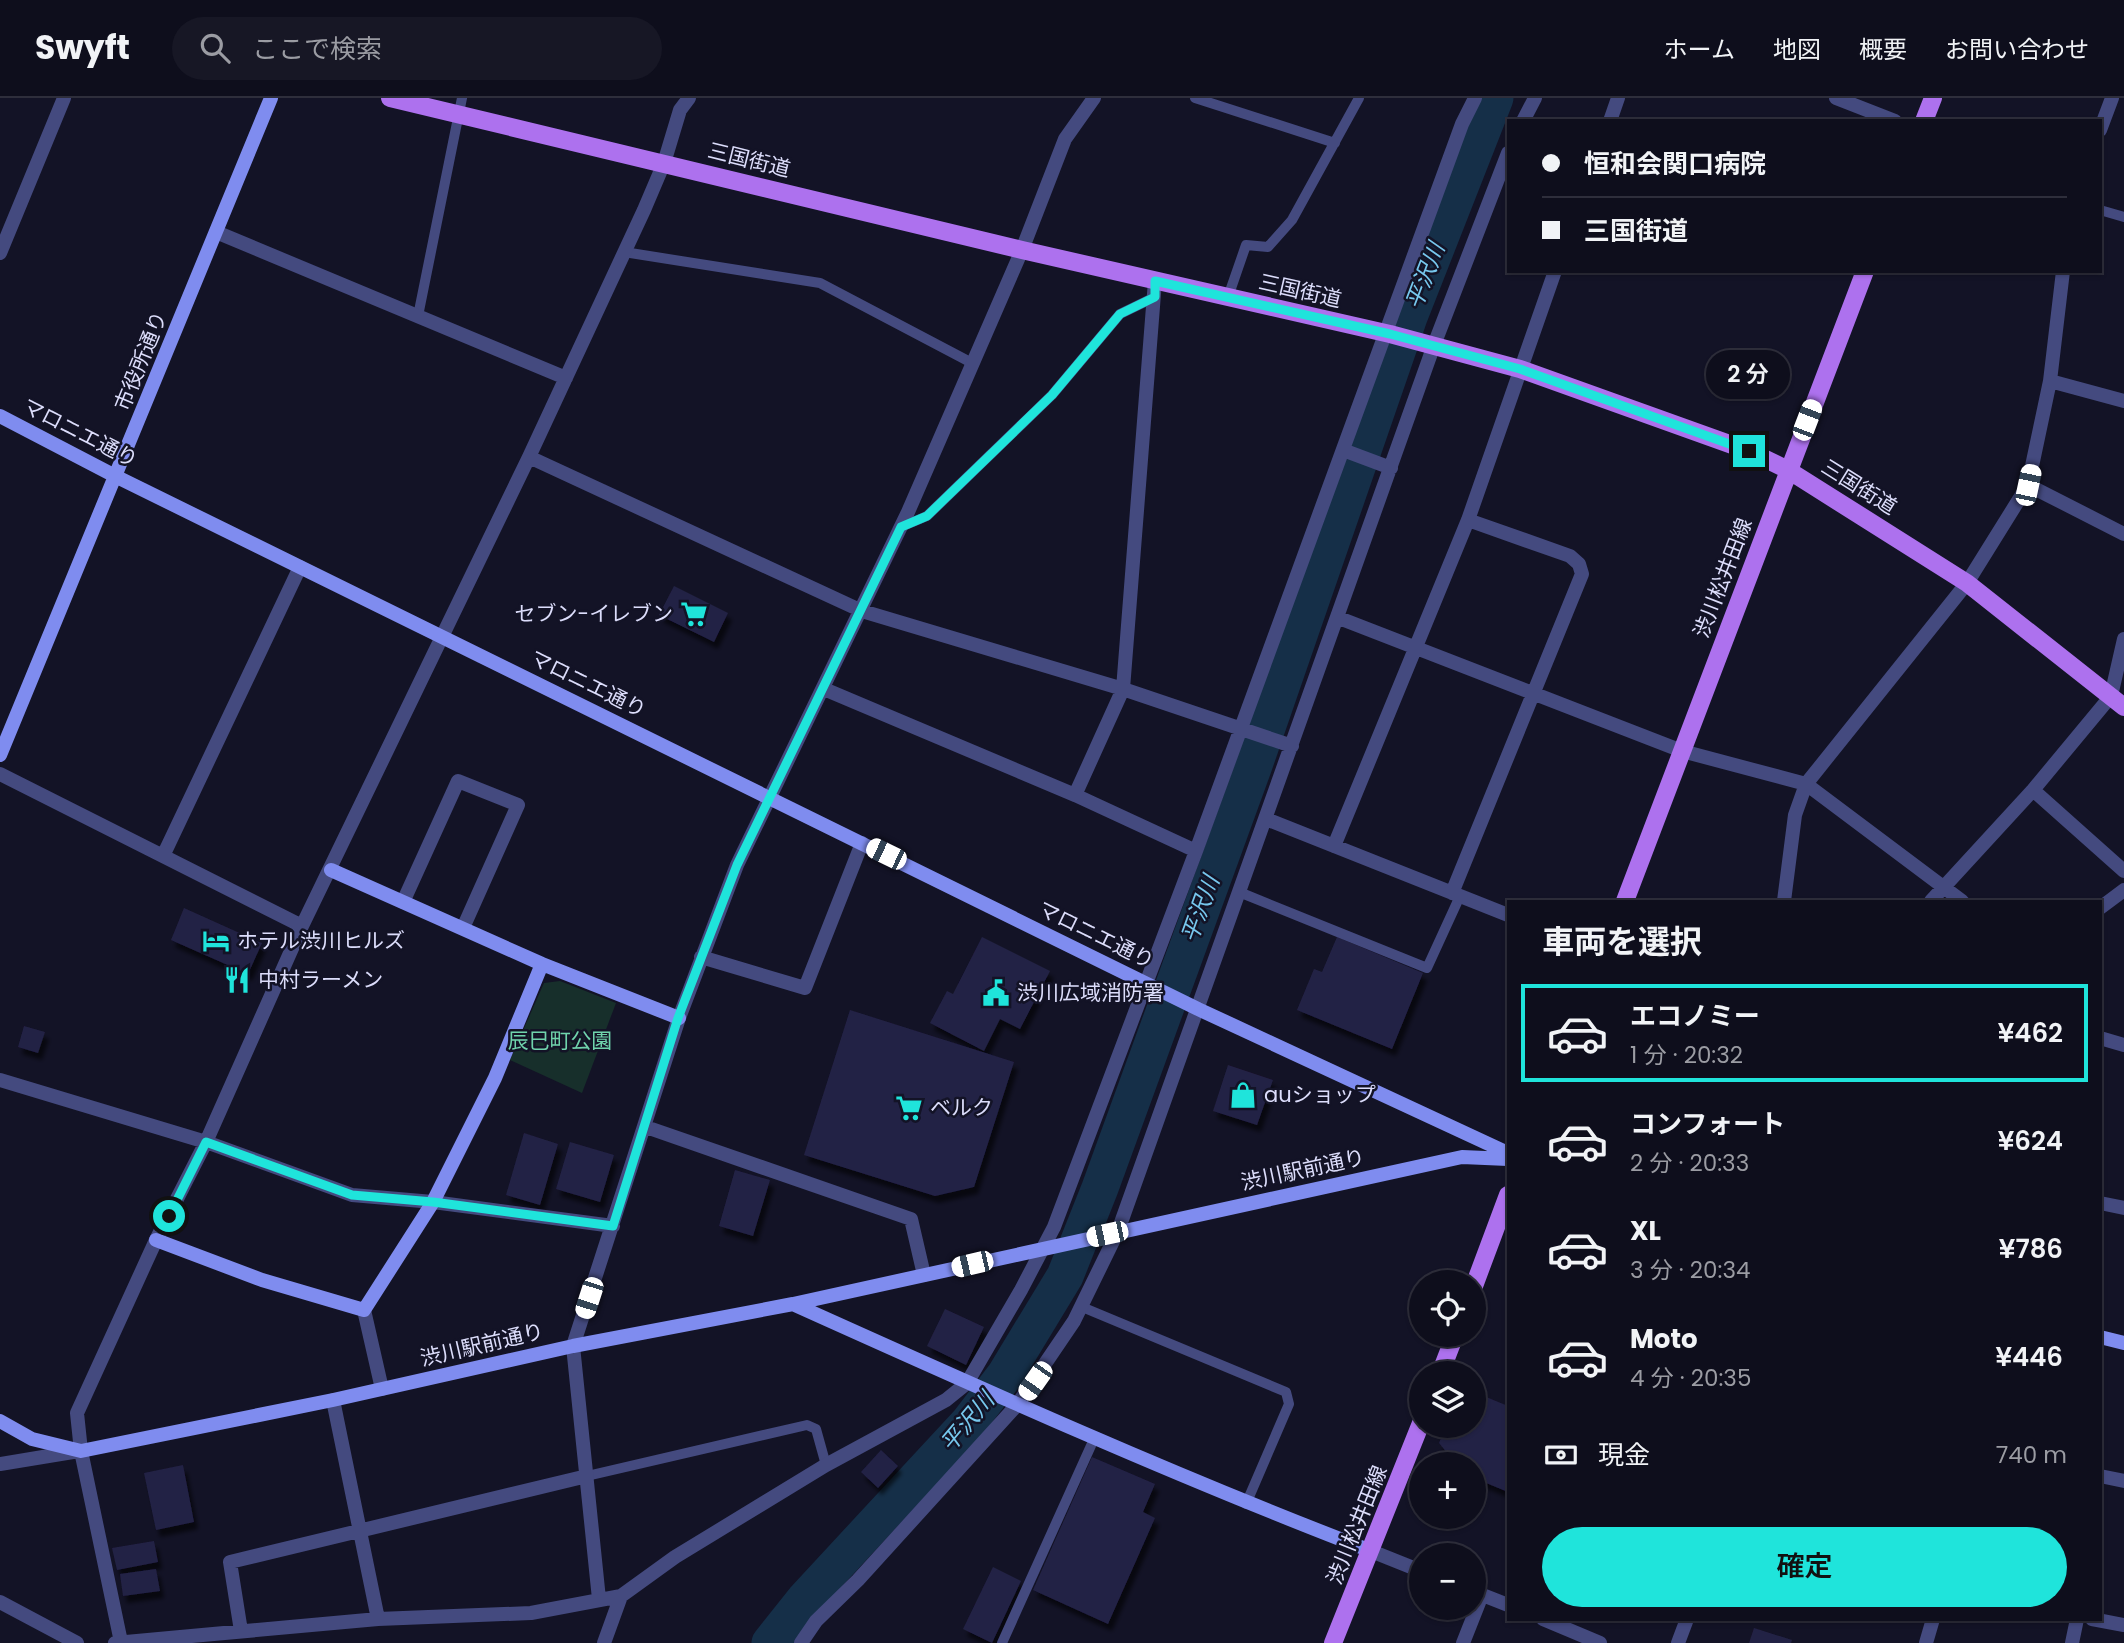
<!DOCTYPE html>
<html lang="ja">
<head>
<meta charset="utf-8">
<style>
  body { margin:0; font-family:Poppins,"Noto Sans JP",sans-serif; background:#171725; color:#f1f3f6; height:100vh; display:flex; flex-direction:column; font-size:26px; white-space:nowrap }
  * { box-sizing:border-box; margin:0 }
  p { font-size:23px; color:#9b9ca3 }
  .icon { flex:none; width:38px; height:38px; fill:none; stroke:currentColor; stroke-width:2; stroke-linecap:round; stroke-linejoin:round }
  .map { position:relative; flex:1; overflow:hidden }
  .sheet { position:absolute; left:1507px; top:802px; width:595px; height:721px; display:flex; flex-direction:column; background:#0e0e1c; border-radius:0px; box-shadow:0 2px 5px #0004,0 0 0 2px #2e2e3b }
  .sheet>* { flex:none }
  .guide { position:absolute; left:1507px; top:21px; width:595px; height:154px; border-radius:0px; box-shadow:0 2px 5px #0004,0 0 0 2px #2e2e3b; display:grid; align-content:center; height:154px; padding:0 35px; background:#0e0e1c }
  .fabs { position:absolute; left:1409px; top:1172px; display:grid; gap:14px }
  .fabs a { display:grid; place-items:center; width:77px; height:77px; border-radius:50%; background:#0e0e1c; box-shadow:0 2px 5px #0004,0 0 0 2px #2e2e3b; font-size:35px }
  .end { position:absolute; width:32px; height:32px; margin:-16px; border:9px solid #1fe4db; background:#111; box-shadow:0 0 0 4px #111 }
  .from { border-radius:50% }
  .bubble { position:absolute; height:49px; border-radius:24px; background:#0e0e1c; box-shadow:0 2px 5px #0004,0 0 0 2px #2e2e3b; font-size:23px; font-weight:600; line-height:49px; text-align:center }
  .car { position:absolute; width:21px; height:42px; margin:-21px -10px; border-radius:9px; box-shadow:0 0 5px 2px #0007; background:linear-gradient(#fff 24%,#345 0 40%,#fff 0 76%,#345 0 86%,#fff 0) }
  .guide b { display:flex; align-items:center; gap:24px; height:66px; font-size:26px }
  .guide b+b { border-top:2px solid #2e2e3b }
  .guide i { width:18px; height:18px; background:#f1f3f6 }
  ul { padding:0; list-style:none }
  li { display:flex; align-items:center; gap:21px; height:98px; margin:0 14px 10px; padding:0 21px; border:4px solid transparent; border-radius:0px }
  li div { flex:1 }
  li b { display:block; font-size:26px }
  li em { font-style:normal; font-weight:600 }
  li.current { border-color:#1fe4db }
  li>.icon { width:63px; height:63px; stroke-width:1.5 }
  h2 { padding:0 35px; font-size:32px; line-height:84px }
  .pay { display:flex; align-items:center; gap:18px; height:77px; padding:0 35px; font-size:26px }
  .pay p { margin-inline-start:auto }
  .primary-button { display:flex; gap:14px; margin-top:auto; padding:14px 35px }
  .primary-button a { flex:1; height:80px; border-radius:42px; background:#1fe4db; color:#111; font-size:28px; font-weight:600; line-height:80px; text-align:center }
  header { display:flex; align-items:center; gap:42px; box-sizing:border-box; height:98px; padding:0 35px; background:#0e0e1c; border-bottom:2px solid #2e2e3b }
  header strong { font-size:33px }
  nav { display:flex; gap:38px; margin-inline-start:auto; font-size:24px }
  .search { width:490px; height:63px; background:#171725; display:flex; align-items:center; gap:18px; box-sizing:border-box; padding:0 24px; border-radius:38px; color:#9b9ca3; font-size:26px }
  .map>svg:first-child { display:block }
</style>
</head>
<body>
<header>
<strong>Swyft</strong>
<div class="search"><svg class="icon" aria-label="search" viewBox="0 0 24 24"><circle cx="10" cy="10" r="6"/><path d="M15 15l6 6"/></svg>ここで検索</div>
<nav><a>ホーム</a><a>地図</a><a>概要</a><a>お問い合わせ</a></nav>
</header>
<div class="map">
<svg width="2124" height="1545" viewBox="0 0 2124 1545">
  <defs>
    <filter id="shadow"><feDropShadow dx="4" dy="7" stdDeviation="2" flood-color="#0009"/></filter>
  </defs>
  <rect width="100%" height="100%" fill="#131326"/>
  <path fill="#172f2b" d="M560 883 616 905 582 995 510 962 544 885Z"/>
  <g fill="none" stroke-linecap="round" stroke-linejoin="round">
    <path stroke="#152f48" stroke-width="37" d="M770 1545 805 1501 969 1324 1005 1277 1065 1178 1100 1090 1253 670 1409 219 1495 0"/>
  </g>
  <path fill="#232145" filter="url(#shadow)" d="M674 488 728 515 714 544 659 517Z
    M184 810 262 845 248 876 171 842Z
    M982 839 1050 873 1020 931 1000 921 984 953 930 925 947 893 953 896Z
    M1337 839 1423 875 1392 951 1297 912 1314 871 1322 874Z
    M850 912 1014 964 974 1089 935 1098 804 1057Z
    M24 928 45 934 38 955 18 949Z
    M1228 967 1273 982 1257 1027 1213 1013Z
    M524 1035 558 1046 540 1107 506 1097Z
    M570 1044 614 1057 600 1104 556 1091Z
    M735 1072 770 1082 753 1138 719 1128Z
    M945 1211 984 1229 966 1267 927 1248Z
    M1474 1294 1508 1308V1394L1474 1380V1367H1441L1448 1356 1439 1345 1446 1328H1474Z
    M881 1352 898 1368 878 1390 861 1374Z
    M1092 1359 1155 1386 1143 1414 1155 1420 1108 1526 1033 1492Z
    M183 1367 194 1424 156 1432 144 1375Z
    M154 1443 158 1464 117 1472 112 1450Z
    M993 1469 1021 1483 992 1545 963 1531Z
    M156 1471 160 1493 123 1498 120 1476Z
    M1754 1530 1792 1542 1791 1545H1749Z"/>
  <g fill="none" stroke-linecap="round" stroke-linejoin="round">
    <path stroke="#444a7f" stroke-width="10" d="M1195 0 1335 45
      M2100 112 2124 119
      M624 154 820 185 972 265
      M1228 199 1246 147 1268 149 1292 122 1359 0
      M418 218 462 0
      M901 429 927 418 1052 297 1120 216 1155 199
      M1239 794 1427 870 1460 798
      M1082 1209 1286 1294 1289 1306 1246 1406
      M587 1378 807 1327 816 1331 826 1367
      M1002 1545 1094 1341"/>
    <path stroke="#444a7f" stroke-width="14" d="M1836 0 1895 23
      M1523 23 1535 0
      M1610 23 1618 0
      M2100 32 2112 0
      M216 134 566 280
      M0 155 64 0
      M2050 283 2124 303
      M1343 352 1391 370
      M529 359 862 513 1123 591 1292 648
      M2028 387 2124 436
      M1339 520 1682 653 1806 686 1967 485 2028 387 2050 283 2063 173
      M824 591 1075 697 1196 753
      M0 676 302 828
      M2033 692 2124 773
      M1075 697 1123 591 1155 183
      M1266 721 1508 817
      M1334 748 1468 422 1555 173
      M163 758 300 469
      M1452 795 1582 476 1579 466 1570 458 1468 422
      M1784 803 1795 717 1806 686 1962 803
      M1931 803 2033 692 2111 598 2124 541
      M403 804 458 683 518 707 463 830
      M2100 810 2124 792
      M701 859 805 890 862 745
      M2100 940 2124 947
      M0 982 206 1044 352 1097 433 1104 613 1128
      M646 1029 911 1121 924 1177
      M2100 1105 2124 1110
      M364 1212 382 1291
      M333 1302 378 1521
      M0 1366 79 1353
      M2100 1378 2124 1383
      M1371 1453 1421 1473
      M1475 1494 1508 1507
      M599 1501 573 1248 679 920 737 767 908 414 1022 152 1065 41 1094 0
      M0 1504 77 1545
      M1543 1521 1600 1545
      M2092 1521 2124 1527
      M241 1533 230 1464 587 1378
      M121 1544 81 1353 77 1315 156 1142 206 1044 302 828 529 359 644 112 664 65 680 12 689 0
      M115 1545 378 1521 531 1515 621 1498 675 1459 826 1367 946 1302 967 1285 1021 1192 1054 1129 1196 753 1462 26 1475 0
      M604 1545 621 1498
      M801 1545 816 1523 858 1482 1017 1307 1074 1223 1118 1133 1434 247 1508 55
      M1463 1545 1482 1497
      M1678 1545 1687 1521
      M1926 1545 1933 1521
      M2072 1545 2077 1521"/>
    <path stroke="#7f8cef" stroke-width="14" d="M0 318 117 379 1198 911 1508 1055
      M0 657 271 0
      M331 772 542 866 679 920
      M156 1142 262 1182 364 1212 433 1104 495 980 542 866
      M793 1206C984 1292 1175 1378 1371 1453
      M2100 1239 2124 1245
      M0 1323 32 1341 81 1353 333 1302 573 1248 793 1206 1462 1059 1508 1061"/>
    <path stroke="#ad71ee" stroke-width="18" d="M390 0 1022 152 1390 236 1520 271 1749 353 1788 372 1967 485 2124 609
      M1924 23 1933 0
      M1625 803 1865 173
      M1474 1188 1508 1097
      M1440 1276 1455 1237
      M1333 1545 1421 1325"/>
  </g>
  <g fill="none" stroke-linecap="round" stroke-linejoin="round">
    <path stroke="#1fe4db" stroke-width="9" d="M169 1118 206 1044 352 1097 433 1104 613 1128 678 920 737 767 901 429 927 418 1052 297 1120 216 1155 199V183L1390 236 1520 271 1749 353"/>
  </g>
  <defs>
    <symbol id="supermarket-bare" viewBox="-9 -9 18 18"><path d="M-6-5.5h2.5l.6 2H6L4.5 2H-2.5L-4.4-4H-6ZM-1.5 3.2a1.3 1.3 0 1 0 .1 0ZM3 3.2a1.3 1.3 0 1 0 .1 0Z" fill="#1fe4db" stroke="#131326" stroke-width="2.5" paint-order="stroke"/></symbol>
    <symbol id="hotel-bare" viewBox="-9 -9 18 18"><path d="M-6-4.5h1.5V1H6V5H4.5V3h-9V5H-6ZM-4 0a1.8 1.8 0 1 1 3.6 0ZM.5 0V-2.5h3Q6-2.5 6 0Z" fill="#1fe4db" stroke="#131326" stroke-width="2.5" paint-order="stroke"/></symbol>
    <symbol id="restaurant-bare" viewBox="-9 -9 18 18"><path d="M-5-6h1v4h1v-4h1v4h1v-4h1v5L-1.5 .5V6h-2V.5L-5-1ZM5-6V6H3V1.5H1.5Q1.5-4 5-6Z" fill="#1fe4db" stroke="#131326" stroke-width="2.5" paint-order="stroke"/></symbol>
    <symbol id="civic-bare" viewBox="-9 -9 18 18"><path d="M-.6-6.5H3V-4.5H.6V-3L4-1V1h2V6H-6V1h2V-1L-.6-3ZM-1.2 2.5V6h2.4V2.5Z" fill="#1fe4db" stroke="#131326" stroke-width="2.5" paint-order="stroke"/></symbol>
    <symbol id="shop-bare" viewBox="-9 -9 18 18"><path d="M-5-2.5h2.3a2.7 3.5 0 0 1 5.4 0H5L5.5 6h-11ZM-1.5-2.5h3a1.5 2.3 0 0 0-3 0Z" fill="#1fe4db" stroke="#131326" stroke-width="2.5" paint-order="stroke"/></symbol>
  </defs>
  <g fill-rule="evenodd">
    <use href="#supermarket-bare" x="675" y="497" width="38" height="38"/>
    <use href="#hotel-bare" x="197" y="824" width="38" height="38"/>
    <use href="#restaurant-bare" x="218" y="863" width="38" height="38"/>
    <use href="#civic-bare" x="977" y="876" width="38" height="38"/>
    <use href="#shop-bare" x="1224" y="978" width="38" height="38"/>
    <use href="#supermarket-bare" x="890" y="991" width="38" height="38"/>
  </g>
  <g text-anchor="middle" stroke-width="5" stroke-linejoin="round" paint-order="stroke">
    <g font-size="21" fill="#dcddfb" stroke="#131326">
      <text transform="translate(749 62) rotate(14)" y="7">三国街道</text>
      <text transform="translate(1300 193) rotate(13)" y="7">三国街道</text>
      <text transform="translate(141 263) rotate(-68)" y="7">市役所通り</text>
      <text transform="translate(80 335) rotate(27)" y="7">マロニエ通り</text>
      <text transform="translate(1859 389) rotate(32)" y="7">三国街道</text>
      <text transform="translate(1723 480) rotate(-69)" y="7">渋川松井田線</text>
      <text transform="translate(588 586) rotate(26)" y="7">マロニエ通り</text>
      <text transform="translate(1096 837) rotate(26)" y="7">マロニエ通り</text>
      <text transform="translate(1303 1072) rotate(-12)" y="7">渋川駅前通り</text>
      <text transform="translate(482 1247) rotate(-13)" y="7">渋川駅前通り</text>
      <text transform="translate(1357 1427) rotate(-68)" y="7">渋川松井田線</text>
    </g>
    <g font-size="21" fill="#dcddfb" stroke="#131326" text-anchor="start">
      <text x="673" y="523" text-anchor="end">セブン-イレブン</text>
      <text x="237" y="850">ホテル渋川ヒルズ</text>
      <text x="258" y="889">中村ラーメン</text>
      <text x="1017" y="902">渋川広域消防署</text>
      <text x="1264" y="1004">auショップ</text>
      <text x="930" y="1017">ベルク</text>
    </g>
    <g font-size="21" fill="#70d3ac" stroke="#131326">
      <text x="560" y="950">辰巳町公園</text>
    </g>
    <g font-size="23" font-style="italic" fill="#77c8ee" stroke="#131326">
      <text transform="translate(1425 178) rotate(-69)" y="8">平沢川</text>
      <text transform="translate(1200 811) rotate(-70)" y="8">平沢川</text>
      <text transform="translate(967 1324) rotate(-50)" y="8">平沢川</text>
    </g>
  </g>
</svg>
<div class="fabs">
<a><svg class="icon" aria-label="locate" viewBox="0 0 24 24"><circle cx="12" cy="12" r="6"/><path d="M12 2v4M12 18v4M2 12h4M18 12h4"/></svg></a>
<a><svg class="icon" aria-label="layers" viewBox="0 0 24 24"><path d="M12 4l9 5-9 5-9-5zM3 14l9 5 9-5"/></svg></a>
<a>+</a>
<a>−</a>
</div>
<i class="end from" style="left:169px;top:1118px"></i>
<i class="end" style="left:1749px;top:353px"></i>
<div class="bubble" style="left:1706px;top:252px;width:84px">2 分</div>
<i class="car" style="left:1807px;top:322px;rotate:21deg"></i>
<i class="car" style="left:2028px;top:387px;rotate:12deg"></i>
<i class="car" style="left:886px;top:756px;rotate:296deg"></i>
<i class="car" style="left:1107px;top:1136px;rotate:258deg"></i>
<i class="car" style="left:972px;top:1166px;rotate:257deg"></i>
<i class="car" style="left:589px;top:1200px;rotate:198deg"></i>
<i class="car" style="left:1035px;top:1283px;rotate:215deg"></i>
<div class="guide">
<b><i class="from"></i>恒和会関口病院</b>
<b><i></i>三国街道</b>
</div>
<section class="sheet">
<h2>車両を選択</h2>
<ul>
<li class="current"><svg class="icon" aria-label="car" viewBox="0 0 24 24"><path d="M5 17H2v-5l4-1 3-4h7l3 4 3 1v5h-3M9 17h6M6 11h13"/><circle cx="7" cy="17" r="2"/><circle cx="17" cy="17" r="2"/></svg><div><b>エコノミー</b><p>1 分 · 20:32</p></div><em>¥462</em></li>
<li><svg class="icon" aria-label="car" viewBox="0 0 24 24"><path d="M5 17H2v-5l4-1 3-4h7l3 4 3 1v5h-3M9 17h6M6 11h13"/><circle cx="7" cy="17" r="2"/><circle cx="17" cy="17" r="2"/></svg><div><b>コンフォート</b><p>2 分 · 20:33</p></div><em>¥624</em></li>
<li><svg class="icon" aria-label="car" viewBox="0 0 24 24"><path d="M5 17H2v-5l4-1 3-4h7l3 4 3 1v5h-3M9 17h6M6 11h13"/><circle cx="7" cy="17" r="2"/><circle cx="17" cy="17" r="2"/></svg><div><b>XL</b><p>3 分 · 20:34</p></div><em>¥786</em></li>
<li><svg class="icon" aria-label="car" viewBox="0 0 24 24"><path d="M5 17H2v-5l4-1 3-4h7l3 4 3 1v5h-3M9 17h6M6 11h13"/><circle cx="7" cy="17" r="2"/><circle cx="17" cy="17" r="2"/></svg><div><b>Moto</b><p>4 分 · 20:35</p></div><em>¥446</em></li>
</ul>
<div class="pay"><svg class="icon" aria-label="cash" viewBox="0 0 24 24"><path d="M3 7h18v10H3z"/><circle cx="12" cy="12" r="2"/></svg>現金<p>740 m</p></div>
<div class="primary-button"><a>確定</a></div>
</section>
</div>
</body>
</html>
